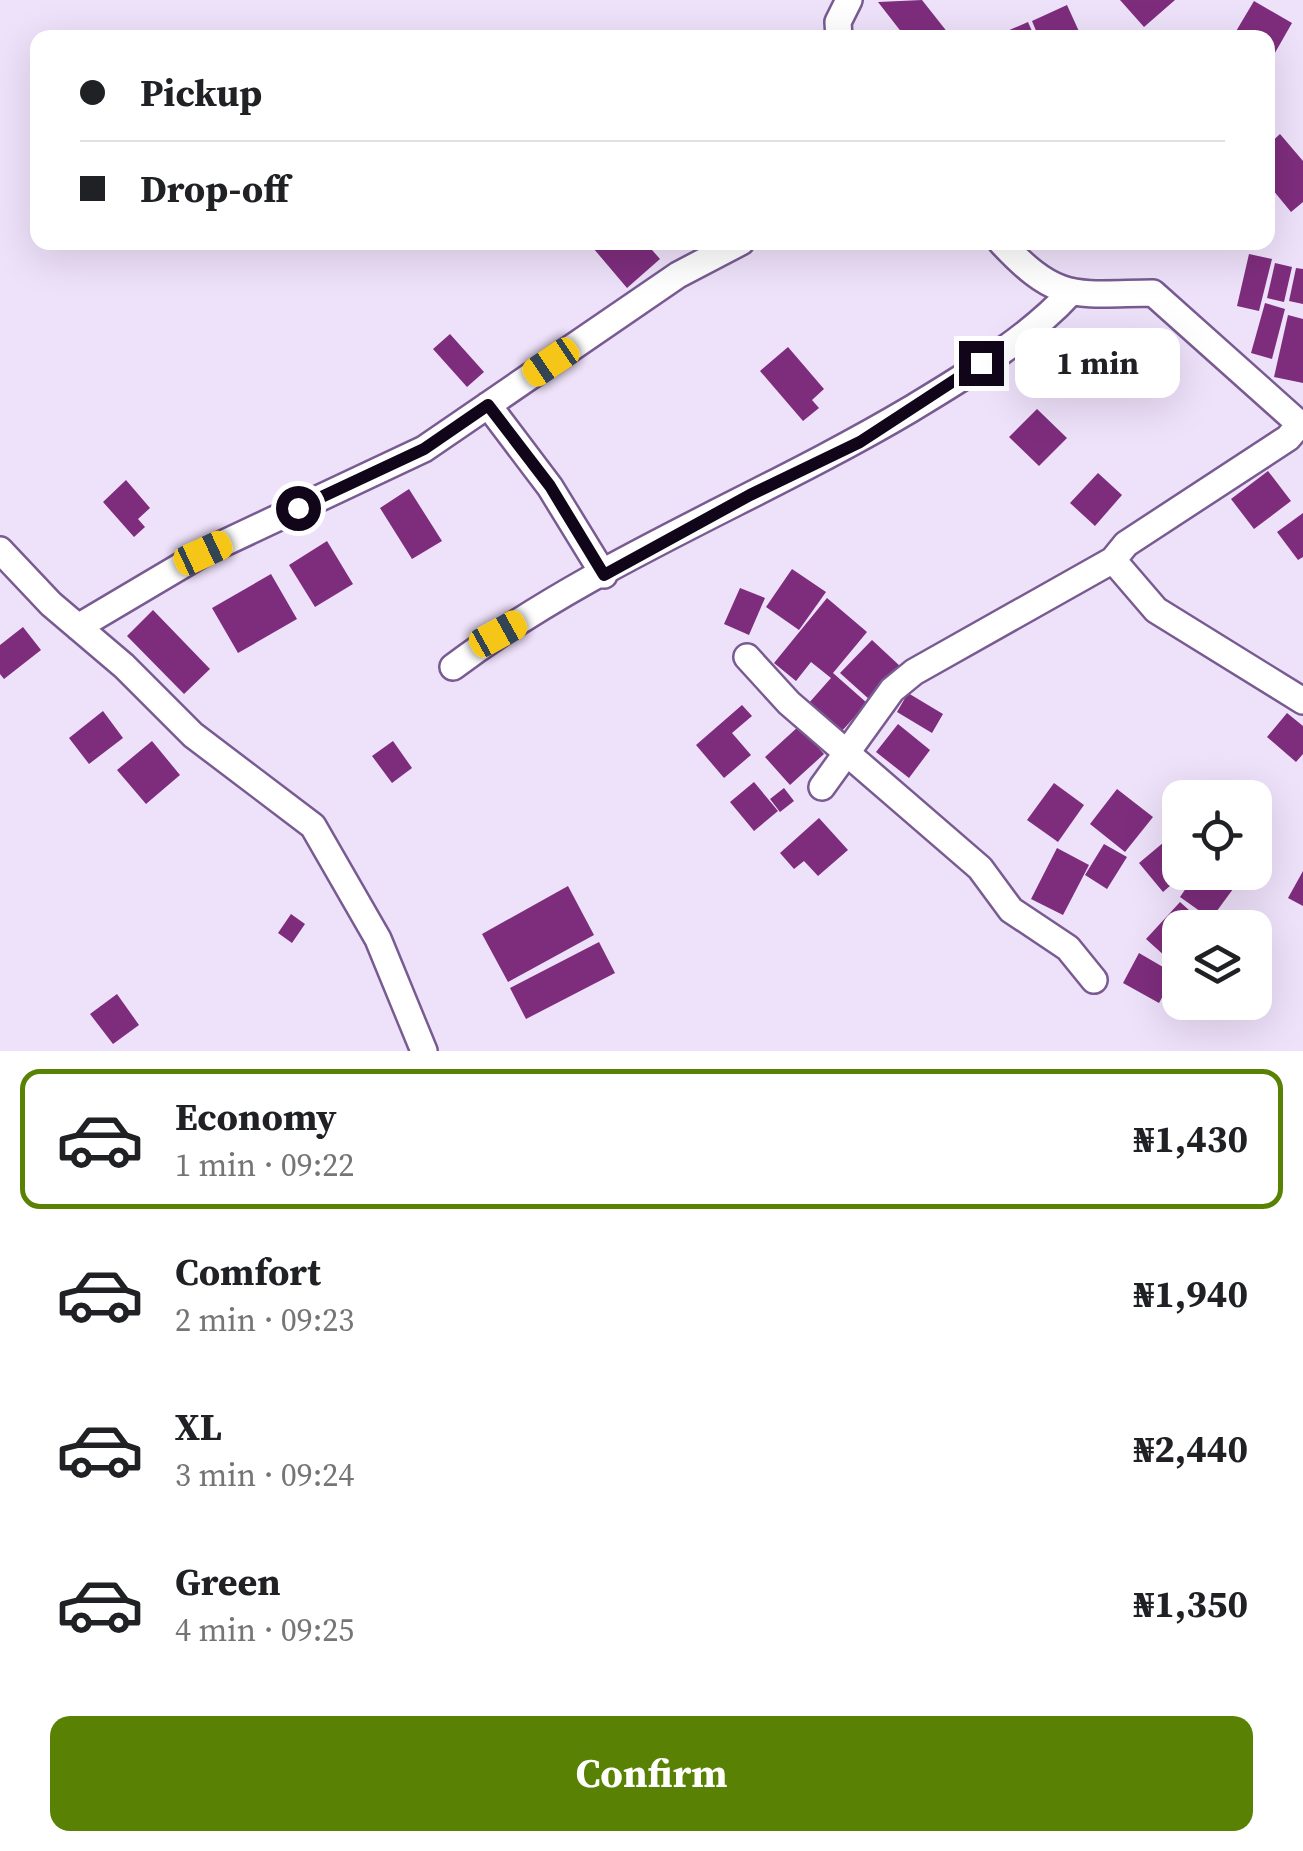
<!DOCTYPE html>
<html lang="en">
<head>
<meta charset="utf-8">
<style>
  body { margin:0; font-family:"Source Serif 4",serif; background:#f6f6f6; color:#202124; height:100vh; display:flex; flex-direction:column; font-size:38px; white-space:nowrap }
  * { box-sizing:border-box; margin:0 }
  p { font-size:32px; color:#757577 }
  .icon { flex:none; width:55px; height:55px; fill:none; stroke:currentColor; stroke-width:2; stroke-linecap:round; stroke-linejoin:round }
  .map { position:relative; height:1051px; overflow:hidden }
  .panel { display:flex; flex-direction:column; background:#fff; flex:1 }
  .panel>* { flex:none }
  .top-card { position:absolute; left:30px; top:30px; width:1245px; height:220px; border-radius:20px; box-shadow:0 10px 40px #0002; display:grid; align-content:center; height:220px; padding:0 50px; background:#fff }
  .fabs { position:absolute; left:1162px; top:780px; display:grid; gap:20px }
  .fabs a { display:grid; place-items:center; width:110px; height:110px; border-radius:20px; background:#fff; box-shadow:0 10px 40px #0002; font-size:50px }
  .end { position:absolute; width:45px; height:45px; margin:-22px; border:12px solid #11051a; background:#fff; box-shadow:0 0 0 5px #fff }
  .from { border-radius:50% }
  .bubble { position:absolute; height:70px; border-radius:20px; background:#fff; box-shadow:0 10px 40px #0002; font-size:32px; font-weight:700; line-height:70px; text-align:center }
  .car { position:absolute; width:30px; height:60px; margin:-30px -15px; border-radius:12px; box-shadow:0 0 8px 2px #0007; background:linear-gradient(#f5c518 24%,#345 0 40%,#f5c518 0 76%,#345 0 86%,#f5c518 0) }
  .top-card b { display:flex; align-items:center; gap:35px; height:95px; font-size:38px }
  .top-card b+b { border-top:2px solid #e0e0e0 }
  .top-card i { width:25px; height:25px; background:#202124 }
  ul { padding:18px 0 0; list-style:none }
  li { display:flex; align-items:center; gap:30px; height:140px; margin:0 20px 15px; padding:0 30px; border:5px solid transparent; border-radius:20px }
  li div { flex:1 }
  li b { display:block; font-size:38px }
  li em { font-style:normal; font-weight:700 }
  li.selected { border-color:#598205 }
  li>.icon { width:90px; height:90px; stroke-width:1.5 }
  .primary-button { display:flex; gap:20px; margin-top:auto; padding:20px 50px }
  .primary-button a { flex:1; height:115px; border-radius:20px; background:#598205; color:#fff; font-size:40px; font-weight:700; line-height:115px; text-align:center }
  .map>svg:first-child { display:block }
</style>
</head>
<body>
<div class="map">
<svg width="1303" height="1051" viewBox="0 0 1303 1051">
  <rect width="100%" height="100%" fill="#eee1fa"/>
  <path fill="#7e2d7d" d="M922 0 952 38H906L878 2Z
    M1120 0H1175L1144 27Z
    M1254 1 1292 23 1268 65V38H1232Z
    M1067 5 1082 38H1039L1032 21Z
    M1028 22 1035 38H991Z
    M1280 134 1303 161V202L1291 212 1268 184V145Z
    M588 242H645L660 259 627 288Z
    M1249 254 1272 259 1259 311 1237 306Z
    M1275 263 1292 267 1284 302 1267 298Z
    M1296 268 1303 269V304L1289 301Z
    M1265 303 1285 309 1272 359 1251 353Z
    M1288 315 1303 319V383L1274 377Z
    M450 334 484 372 467 387 433 349Z
    M788 347 824 389 812 400 819 408 803 421 760 371Z
    M1037 409 1067 438 1039 466 1009 437Z
    M1268 471 1291 501 1254 529 1231 499Z
    M1098 473 1122 495 1095 526 1070 503Z
    M126 480 150 508 138 519 145 527 134 537 103 502Z
    M409 489 442 541 412 559 380 508Z
    M1303 513V557L1298 560 1277 532Z
    M327 541 353 584 315 607 289 565Z
    M792 569 826 592 799 630 766 607Z
    M271 574 297 619 238 653 212 608Z
    M740 588 765 598 749 635 724 624Z
    M827 598 867 632 833 673 867 703 841 732 808 704 831 678 811 662 796 681 774 663Z
    M153 610 210 669 184 694 127 636Z
    M23 627 41 650 4 679 0 674V645Z
    M872 640 901 667 870 700 840 673Z
    M908 693 943 714 932 733 897 712Z
    M742 705 752 716 732 733 751 755 724 778 696 745Z
    M103 711 123 738 89 764 69 738Z
    M1287 713 1303 726V754L1296 762 1267 737Z
    M898 724 930 750 909 778 876 752Z
    M799 726 824 754 790 785 765 757Z
    M152 741 180 775 146 804 117 770Z
    M393 741 412 768 392 783 372 756Z
    M754 782 778 811 754 831 730 802Z
    M1054 783 1084 805 1058 842 1027 820Z
    M784 788 794 801 780 812 770 799Z
    M1117 789 1153 817 1125 852 1090 824Z
    M819 818 848 850 818 876 804 861 794 869 780 853Z
    M1170 837 1180 848V872H1186L1163 892 1139 863Z
    M1104 844 1127 857 1107 889 1085 875Z
    M1057 848 1089 865 1063 915 1031 899Z
    M1303 871V906L1288 898Z
    M1197 872H1209L1233 889 1211 919 1180 897Z
    M568 886 594 935 508 982 482 934Z
    M1180 902 1209 928H1180L1177 967 1146 939Z
    M291 914 305 924 292 943 278 933Z
    M599 942 615 973 526 1019 510 988Z
    M1139 953 1175 974 1159 1003 1123 983Z
    M117 994 139 1025 113 1044 90 1014Z"/>
  <g fill="none" stroke-linecap="round" stroke-linejoin="round">
    <defs>
      <path id="minor" d="M839 38 838 22 849 0
        M1001 242C1058 303 1074 294 1153 293L1303 427
        M488 405 550 487 604 575
        M0 550 51 604 124 666 193 735 313 826 378 939 424 1051
        M1113 560 1156 610 1303 701
        M78 627 203 553 424 449 678 275 741 242
        M747 657 789 703 980 868 1011 910 1068 948 1094 980
        M453 667C593 562 761 498 911 409 965 376 1027 340 1070 293
        M822 787 892 690 914 672 1113 560 1126 544 1288 438 1300 424"/>
    </defs>
    <use href="#minor" stroke="#795b92" stroke-width="30"/>
    <use href="#minor" stroke="#fff" stroke-width="25"/>
  </g>
  <g fill="none" stroke-linecap="round" stroke-linejoin="round">
    <path stroke="#11051a" stroke-width="12" d="M298 508 424 449 488 405 550 486 604 575 750 495 860 442 981 363"/>
  </g>
</svg>
<div class="fabs">
<a><svg class="icon" aria-label="locate" viewBox="0 0 24 24"><circle cx="12" cy="12" r="6"/><path d="M12 2v4M12 18v4M2 12h4M18 12h4"/></svg></a>
<a><svg class="icon" aria-label="layers" viewBox="0 0 24 24"><path d="M12 4l9 5-9 5-9-5zM3 14l9 5 9-5"/></svg></a>
</div>
<i class="end from" style="left:298px;top:508px"></i>
<i class="end" style="left:981px;top:363px"></i>
<div class="bubble" style="left:1015px;top:328px;width:165px">1 min</div>
<i class="car" style="left:551px;top:362px;rotate:236deg"></i>
<i class="car" style="left:203px;top:553px;rotate:65deg"></i>
<i class="car" style="left:498px;top:634px;rotate:61deg"></i>
<div class="top-card">
<b><i class="from"></i>Pickup</b>
<b><i></i>Drop-off</b>
</div>
</div>
<section class="panel">
<ul>
<li class="selected"><svg class="icon" aria-label="car" viewBox="0 0 24 24"><path d="M5 17H2v-5l4-1 3-4h7l3 4 3 1v5h-3M9 17h6M6 11h13"/><circle cx="7" cy="17" r="2"/><circle cx="17" cy="17" r="2"/></svg><div><b>Economy</b><p>1 min · 09:22</p></div><em>₦1,430</em></li>
<li><svg class="icon" aria-label="car" viewBox="0 0 24 24"><path d="M5 17H2v-5l4-1 3-4h7l3 4 3 1v5h-3M9 17h6M6 11h13"/><circle cx="7" cy="17" r="2"/><circle cx="17" cy="17" r="2"/></svg><div><b>Comfort</b><p>2 min · 09:23</p></div><em>₦1,940</em></li>
<li><svg class="icon" aria-label="car" viewBox="0 0 24 24"><path d="M5 17H2v-5l4-1 3-4h7l3 4 3 1v5h-3M9 17h6M6 11h13"/><circle cx="7" cy="17" r="2"/><circle cx="17" cy="17" r="2"/></svg><div><b>XL</b><p>3 min · 09:24</p></div><em>₦2,440</em></li>
<li><svg class="icon" aria-label="car" viewBox="0 0 24 24"><path d="M5 17H2v-5l4-1 3-4h7l3 4 3 1v5h-3M9 17h6M6 11h13"/><circle cx="7" cy="17" r="2"/><circle cx="17" cy="17" r="2"/></svg><div><b>Green</b><p>4 min · 09:25</p></div><em>₦1,350</em></li>
</ul>
<div class="primary-button"><a>Confirm</a></div>
</section>
</body>
</html>
